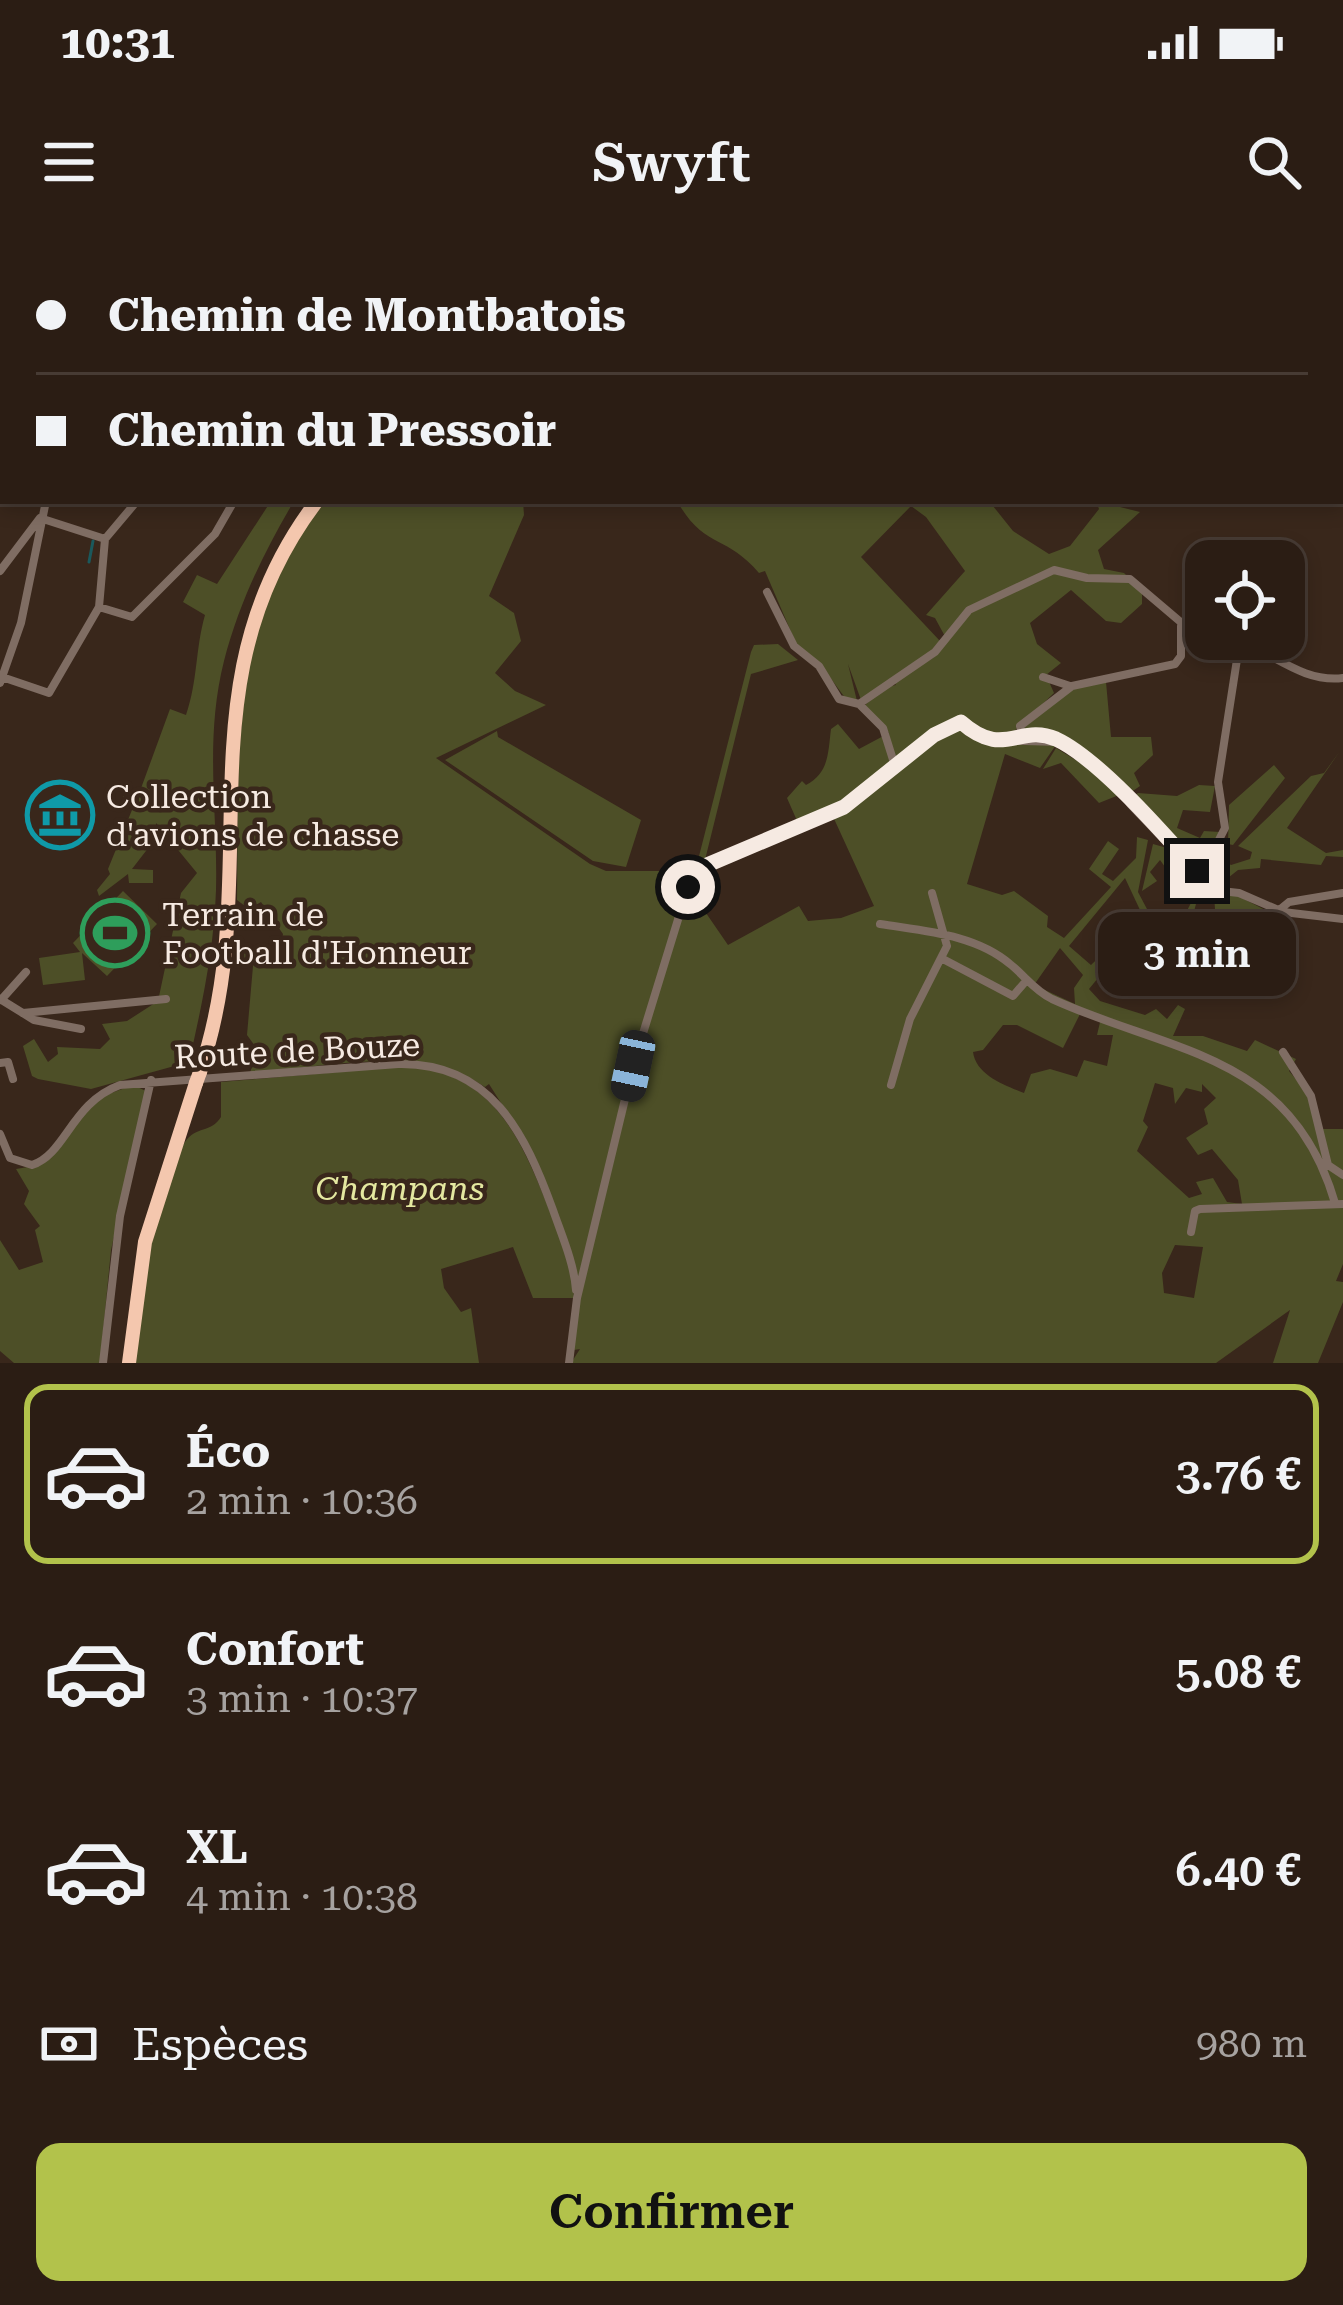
<!DOCTYPE html>
<html lang="fr">
<head>
<meta charset="utf-8">
<style>
  body { margin:0; font-family:"Roboto Serif",serif; background:#372a22; color:#f1f3f6; height:100vh; display:flex; flex-direction:column; font-size:45px; white-space:nowrap }
  * { box-sizing:border-box; margin:0 }
  p { font-size:39px; color:#a6a2a0 }
  .icon { flex:none; width:66px; height:66px; fill:none; stroke:currentColor; stroke-width:2; stroke-linecap:round; stroke-linejoin:round }
  .map { position:relative; height:1123px; overflow:hidden }
  .details { display:flex; flex-direction:column; background:#2b1d14; flex:1 }
  .details>* { flex:none }
  .hud { position:absolute; left:0px; top:0px; width:1344px; height:264px; box-shadow:0 6px 18px #0003,0 0 0 3px #473b34; display:grid; align-content:center; height:264px; padding:0 36px; background:#2b1d14 }
  .buttons { position:absolute; left:1185px; top:300px; display:grid; gap:24px }
  .buttons a { display:grid; place-items:center; width:120px; height:120px; border-radius:24px; background:#2b1d14; box-shadow:0 6px 18px #0003,0 0 0 3px #473b34; font-size:60px }
  .end { position:absolute; width:54px; height:54px; margin:-27px; border:15px solid #f6eae2; background:#111; box-shadow:0 0 0 6px #111 }
  .from { border-radius:50% }
  .bubble { position:absolute; height:84px; border-radius:24px; background:#2b1d14; box-shadow:0 6px 18px #0003,0 0 0 3px #473b34; font-size:39px; font-weight:600; line-height:84px; text-align:center }
  .car { position:absolute; width:36px; height:72px; margin:-36px -18px; border-radius:15px; box-shadow:0 0 9px 3px #0007; background:linear-gradient(#222 24%,#8ab4d8 0 40%,#222 0 76%,#8ab4d8 0 86%,#222 0) }
  .hud b { display:flex; align-items:center; gap:42px; height:114px; font-size:45px }
  .hud b+b { border-top:3px solid #473b34 }
  .hud i { width:30px; height:30px; background:#f1f3f6 }
  ul { padding:21px 0 0; list-style:none }
  li { display:flex; align-items:center; gap:36px; height:180px; margin:0 24px 18px; padding:0 12px; border:6px solid transparent; border-radius:24px }
  li div { flex:1 }
  li b { display:block; font-size:45px }
  li em { font-style:normal; font-weight:600 }
  li.selected { border-color:#b2c24b }
  li>.icon { width:108px; height:108px; stroke-width:1.5 }
  .pay { display:flex; align-items:center; gap:30px; height:132px; padding:0 36px; font-size:45px }
  .pay p { margin-inline-start:auto }
  .primary-button { display:flex; gap:24px; margin-top:auto; padding:24px 36px }
  .primary-button a { flex:1; height:138px; border-radius:24px; background:#b2c24b; color:#111; font-size:48px; font-weight:600; line-height:138px; text-align:center }
  .status { display:flex; justify-content:space-between; align-items:center; height:84px; padding:0 60px; background:#2b1d14; direction:ltr }
  .status svg { height:33px; fill:currentColor }
  header { display:flex; justify-content:space-between; align-items:center; height:156px; padding:0 36px; background:#2b1d14; font-size:54px; font-weight:600 }
  .map>svg:first-child { display:block }
</style>
</head>
<body>
<div class="status"><b>10:31</b><svg viewBox="0 0 49 12"><path d="M0 12V9h3v3zM5 12V6h3v6zM10 12V3h3v9zM15 12V0h3v12zM26 1h20v11H26zM47 4h2v5h-2z"/></svg></div>
<header><svg class="icon" aria-label="menu" viewBox="0 0 24 24"><path d="M4 6h16M4 12h16M4 18h16"/></svg>Swyft<svg class="icon" aria-label="search" viewBox="0 0 24 24"><circle cx="10" cy="10" r="6"/><path d="M15 15l6 6"/></svg></header>
<div class="map">
<svg width="1343" height="1123" viewBox="0 0 1343 1123">
  <rect width="100%" height="100%" fill="#39271b"/>
  <path fill="#4d4f27" fill-rule="evenodd" d="M271 261H294C264 312 239 363 224 421 204 501 218 571 216 650 214 709 202 765 189 822L91 849 38 839 32 836 23 806 34 799 48 822 58 814 57 807 100 809 110 799 102 784 127 781 158 761 181 653 197 633 156 583V598L132 629 153 630V643H129L128 634 99 656 97 650 110 634 108 629 134 565 123 557 127 548 140 551 170 469 186 475C198 440 195 410 205 375L183 362 197 335 217 344Z
    M325 261H523L524 275 489 356 514 373 521 401 495 433 515 451 546 465 436 518 590 624 606 631H689L686 644 728 705 799 666 808 681 841 678 874 666 830 570 798 583 787 558 802 541 806 545C829 533 828 513 831 489L838 484 859 509 889 493 864 466 885 447 896 445 893 441 933 418 947 400 935 378 926 375 965 331 926 277 911 266 861 317 940 401C925 422 883 442 861 460L848 424 857 461 846 459 820 424 798 408 765 331 759 333C726 294 704 309 677 261H989L1013 291 1049 314 1070 306 1099 269 1096 261 1140 272 1098 310 1104 329 1124 333 1142 351V364L1121 383 1106 381 1071 350 1030 383 1037 404 1061 423 1046 435 1054 453 1007 498 1056 505 1040 528 1005 514 967 644 1002 655 1014 651 1048 676 1047 687 1064 698 1111 647 1089 629 1108 601 1119 609 1102 634 1113 641 1136 618 1137 597 1148 600 1138 652 1157 688 1163 685 1161 679 1168 686 1180 684 1192 661 1171 643 1173 638 1160 620 1150 632 1157 641 1142 651 1153 604 1167 608 1202 641 1191 683 1168 690 1178 713 1174 716 1165 691 1131 689 1140 670 1125 638 1069 706 1091 725 1128 689 1131 698 1089 749 1100 761 1145 775 1156 769 1167 779 1178 765 1185 769 1173 796H1203L1247 811 1255 800 1296 819 1289 831 1305 850 1322 889H1343V1024L1336 1041 1343 1042V1062L1318 1123H1273L1290 1070 1216 1123H571L580 1109 574 1110 578 1045 532 912 489 844 485 847C421 802 323 828 250 833L257 809 247 795 253 726 242 721V703H249L256 718 279 720 283 694 261 662 249 669 237 660C239 523 228 372 325 261ZM1060 708 1083 735 1074 748 1075 764 1034 745ZM1081 772 1101 778 1097 795H1113L1107 826 1084 820 1077 837 1050 829 1031 834 1024 853C1004 845 976 835 973 812L983 810 1003 785H1017L1063 808ZM1155 843 1173 848 1175 864 1186 848 1202 852V844L1216 858 1204 869 1208 884 1186 898 1198 915 1212 909 1238 940 1242 964 1227 962 1213 938 1196 942 1202 954 1189 958 1137 911 1148 887 1143 881ZM1175 1005 1203 1007 1194 1058 1164 1053 1162 1033Z
    M778 404 798 420 751 434 704 624 696 628 751 412 754 405Z
    M1106 442 1111 497H1151L1153 515 1134 533 1140 546 1127 555C1104 521 1066 496 1025 497L1021 490 1073 449Z
    M497 491 498 497 641 580 626 627 593 621 445 520Z
    M1056 508 1107 539 1119 555 1099 563 1061 523 1043 529Z
    M1340 511 1287 588 1326 613 1343 610V617L1326 616 1321 625 1261 619 1260 628 1238 630 1214 649 1205 631 1216 615 1231 625 1250 619 1252 612 1238 606 1311 536 1324 533Z
    M1274 525 1285 538 1233 605 1228 604 1229 565Z
    M1199 545 1215 546 1210 572 1183 570 1177 588 1200 598 1204 591 1220 592 1198 628 1129 559 1138 553 1177 556Z
    M123 651 157 684 107 736 82 713 85 740 43 745 39 718 80 712 73 703Z
    M1214 654 1238 656 1269 672 1267 679 1239 683 1218 715Z
    M407 826C489 833 517 890 545 959 558 991 573 1024 574 1058H533L513 1007 441 1029 444 1048 461 1072 471 1068 479 1123H136C137 1059 149 956 185 902 196 886 211 893 221 877V842Z
    M133 845 146 851 111 1010 100 1123H14L0 1111V1000L19 1030 43 1022 35 990 40 986 24 964 29 951 16 929 40 925 95 859Z"/>
  <g fill="none" stroke-linecap="round" stroke-linejoin="round">
    <path stroke="#1b595c" stroke-width="3" d="M1341 127H1343
      M89 322 93 301"/>
    <path stroke="#7f6d63" stroke-width="8" d="M69 0V3
      M1080 0 1085 3
      M184 3 186 0
      M305 3 308 0
      M582 3 598 0
      M1341 19 1343 18
      M40 278 105 299
      M105 299 137 261
      M0 331 40 278
      M767 352 794 406 819 426 839 459 859 464 935 412 969 370 1054 330 1087 338 1130 339 1183 384
      M99 367 132 377 215 294 234 261
      M1236 399C1273 413 1303 443 1343 438
      M2 437 49 453 99 367 105 299
      M1043 437 1070 446
      M0 443 21 383 46 261
      M859 464 883 488 895 526
      M1024 499 1020 486 1072 446 1175 424 1181 416V386L1206 389
      M1202 633 1225 588 1218 542 1240 400
      M1278 671 1289 662 1343 653
      M880 684C923 691 975 694 1010 724 1025 736 1034 750 1052 759 1170 813 1291 812 1335 963
      M941 718 1013 756 1026 741
      M0 759 34 780 81 789
      M1 760 26 732
      M23 773 166 759
      M1283 812 1311 856 1328 925
      M0 823 8 822 13 839
      M891 845 910 779 947 706 932 653
      M0 894 10 918 32 925C66 914 71 863 120 845L398 824C491 822 525 893 553 970 562 996 574 1023 576 1050
      M1328 925 1343 935
      M1191 992 1195 971 1200 969 1343 964
      M103 1123 120 976 151 840
      M569 1123 577 1058 633 826 688 647 700 628 844 567 933 495 961 482 983 500 1060 502 1118 544 1130 564 1212 650 1239 653 1283 672 1343 679"/>
    <path stroke="#f4c7ae" stroke-width="14" d="M986 3 990 0
      M200 832C268 632 177 444 317 261
      M129 1123 145 1002 196 843"/>
    <path stroke="#f4c7ae" stroke-width="14" d="M196 843 200 832"/>
  </g>
  <g fill="none" stroke-linecap="round" stroke-linejoin="round">
    <path stroke="#f6eae2" stroke-width="15" d="M688 647 700 628 844 567 934 495 961 482C1004 520 1019 483 1056 499 1099 519 1164 594 1197 631"/>
  </g>
  <defs>
    <symbol id="museum-ring" viewBox="-11 -11 22 22"><circle r="9.5" fill="#39271b" stroke="#0f9aa8" stroke-width="1.5"/><path d="M0-6L6-3V-2H-6V-3ZM-5-1h2V3h-2ZM-1-1h2V3h-2ZM3-1h2V3H3ZM-6 4H6V6H-6Z" fill="#0f9aa8"/></symbol>
    <symbol id="stadium-ring" viewBox="-11 -11 22 22"><circle r="9.5" fill="#39271b" stroke="#2e9e5b" stroke-width="1.5"/><path d="M0-5a6.5 5 0 1 0 0 10a6.5 5 0 1 0 0-10ZM-3.5-1.8h7v3.6h-7Z" fill="#2e9e5b"/></symbol>
  </defs>
  <g fill-rule="evenodd">
    <use href="#museum-ring" x="22" y="537" width="76" height="76"/>
    <use href="#stadium-ring" x="77" y="655" width="76" height="76"/>
  </g>
  <g text-anchor="middle" stroke-width="9" stroke-linejoin="round" paint-order="stroke">
    <g font-size="33" fill="#f6eae2" stroke="#39271b" text-anchor="start">
      <text x="106" y="568">Collection<tspan x="106" dy="38">d'avions de chasse</tspan></text>
      <text x="162" y="686">Terrain de<tspan x="162" dy="38">Football d'Honneur</tspan></text>
    </g>
    <g font-size="33" fill="#f6eae2" stroke="#39271b">
      <text transform="translate(297 810) rotate(-3)" y="12">Route de Bouze</text>
    </g>
    <g font-size="33" font-style="italic" fill="#e4e8a0" stroke="#39271b">
      <text x="400" y="960">Champans</text>
    </g>
  </g>
</svg>
<div class="buttons">
<a><svg class="icon" aria-label="locate" viewBox="0 0 24 24"><circle cx="12" cy="12" r="6"/><path d="M12 2v4M12 18v4M2 12h4M18 12h4"/></svg></a>
</div>
<i class="end from" style="left:688px;top:647px"></i>
<i class="end" style="left:1197px;top:631px"></i>
<div class="bubble" style="left:1098px;top:672px;width:198px">3 min</div>
<i class="car" style="left:633px;top:826px;rotate:192deg"></i>
<div class="hud">
<b><i class="from"></i>Chemin de Montbatois</b>
<b><i></i>Chemin du Pressoir</b>
</div>
</div>
<section class="details">
<ul>
<li class="selected"><svg class="icon" aria-label="car" viewBox="0 0 24 24"><path d="M5 17H2v-5l4-1 3-4h7l3 4 3 1v5h-3M9 17h6M6 11h13"/><circle cx="7" cy="17" r="2"/><circle cx="17" cy="17" r="2"/></svg><div><b>Éco</b><p>2 min · 10:36</p></div><em>3.76 €</em></li>
<li><svg class="icon" aria-label="car" viewBox="0 0 24 24"><path d="M5 17H2v-5l4-1 3-4h7l3 4 3 1v5h-3M9 17h6M6 11h13"/><circle cx="7" cy="17" r="2"/><circle cx="17" cy="17" r="2"/></svg><div><b>Confort</b><p>3 min · 10:37</p></div><em>5.08 €</em></li>
<li><svg class="icon" aria-label="car" viewBox="0 0 24 24"><path d="M5 17H2v-5l4-1 3-4h7l3 4 3 1v5h-3M9 17h6M6 11h13"/><circle cx="7" cy="17" r="2"/><circle cx="17" cy="17" r="2"/></svg><div><b>XL</b><p>4 min · 10:38</p></div><em>6.40 €</em></li>
</ul>
<div class="pay"><svg class="icon" aria-label="cash" viewBox="0 0 24 24"><path d="M3 7h18v10H3z"/><circle cx="12" cy="12" r="2"/></svg>Espèces<p>980 m</p></div>
<div class="primary-button"><a>Confirmer</a></div>
</section>
</body>
</html>
